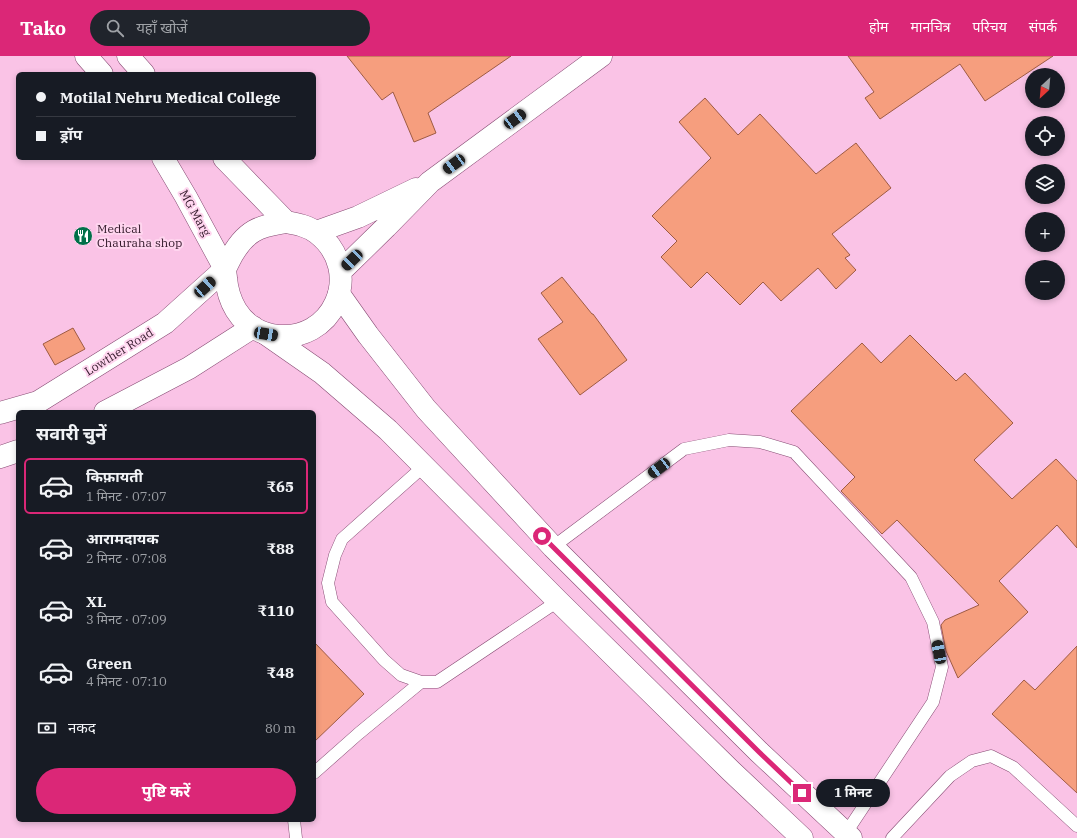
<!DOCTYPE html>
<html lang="hi">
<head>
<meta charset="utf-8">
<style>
  body { margin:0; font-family:"IBM Plex Serif","Noto Sans Devanagari",serif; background:#20242c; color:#f1f3f6; height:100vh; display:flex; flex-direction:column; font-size:15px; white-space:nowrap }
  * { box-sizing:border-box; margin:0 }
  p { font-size:13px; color:#9ea1a6 }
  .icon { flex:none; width:22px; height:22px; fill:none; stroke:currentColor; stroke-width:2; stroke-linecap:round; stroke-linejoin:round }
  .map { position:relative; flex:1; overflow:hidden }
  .panel { position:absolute; left:16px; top:354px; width:300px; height:412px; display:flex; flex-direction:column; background:#171b24; border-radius:6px; box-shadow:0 2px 6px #0003 }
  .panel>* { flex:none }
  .top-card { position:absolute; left:16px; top:16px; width:300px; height:88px; border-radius:6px; box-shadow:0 2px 6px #0003; display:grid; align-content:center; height:88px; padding:0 20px; background:#171b24 }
  .needle { width:26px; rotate:206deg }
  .tools { position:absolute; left:1025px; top:12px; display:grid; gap:8px }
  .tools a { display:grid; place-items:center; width:40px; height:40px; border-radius:50%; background:#171b24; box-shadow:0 2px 6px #0003; font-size:20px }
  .end { position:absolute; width:18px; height:18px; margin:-9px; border:5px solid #db2777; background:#fff; box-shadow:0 0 0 2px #fff }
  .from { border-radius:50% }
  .bubble { position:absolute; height:28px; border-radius:14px; background:#171b24; box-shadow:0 2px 6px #0003; font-size:13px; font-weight:700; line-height:28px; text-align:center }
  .car { position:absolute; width:12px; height:24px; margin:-12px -6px; border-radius:5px; box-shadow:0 0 3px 1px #0007; background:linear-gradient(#222 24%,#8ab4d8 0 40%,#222 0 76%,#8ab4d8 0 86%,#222 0) }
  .top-card b { display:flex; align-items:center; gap:14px; height:38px; font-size:15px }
  .top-card b+b { border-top:1px solid #363941 }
  .top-card i { width:10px; height:10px; background:#f1f3f6 }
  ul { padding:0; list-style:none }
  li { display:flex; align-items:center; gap:12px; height:56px; margin:0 8px 6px; padding:0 12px; border:2px solid transparent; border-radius:6px }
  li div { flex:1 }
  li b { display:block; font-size:15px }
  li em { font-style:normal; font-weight:700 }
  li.selected { border-color:#db2777 }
  li>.icon { width:36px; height:36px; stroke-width:1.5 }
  h2 { padding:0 20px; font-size:18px; line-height:48px }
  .pay { display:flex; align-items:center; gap:10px; height:44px; padding:0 20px; font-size:15px }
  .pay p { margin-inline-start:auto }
  .button { display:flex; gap:8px; margin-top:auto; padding:8px 20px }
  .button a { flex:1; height:46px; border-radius:24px; background:#db2777; color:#fff; font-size:16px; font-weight:700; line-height:46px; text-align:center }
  header { display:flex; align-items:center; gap:24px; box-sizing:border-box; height:56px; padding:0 20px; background:#db2777; color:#fff }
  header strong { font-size:19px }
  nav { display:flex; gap:22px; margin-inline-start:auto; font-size:14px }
  .search { width:280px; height:36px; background:#20242c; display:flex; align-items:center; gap:10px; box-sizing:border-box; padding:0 14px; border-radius:22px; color:#9ea1a6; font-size:15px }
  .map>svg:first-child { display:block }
</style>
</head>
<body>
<header>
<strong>Tako</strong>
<div class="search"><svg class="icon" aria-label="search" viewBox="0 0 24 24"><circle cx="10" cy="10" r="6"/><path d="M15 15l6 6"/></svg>यहाँ खोजें</div>
<nav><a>होम</a><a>मानचित्र</a><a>परिचय</a><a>संपर्क</a></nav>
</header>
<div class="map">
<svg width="1077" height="782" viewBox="0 0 1077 782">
  <rect width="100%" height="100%" fill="#fac3e6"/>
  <path fill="#f69e7e" stroke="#9e5b43" d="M347 0H511L428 57 436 77 414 86 393 36 382 44Z
    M848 0H1053L985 45 960 8 880 63 865 42 874 36Z
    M705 42 738 79 760 58 816 118 856 87 891 132 832 178 850 199 845 202 856 214 836 233 818 212 781 245 763 226 740 249 707 216 691 232 661 201 677 185 652 160 711 102 679 66Z
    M562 221 592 258H593L627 304 580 339 538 283 563 266 541 237Z
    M73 272 85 293 55 309 43 288Z
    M910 279 956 325 965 317 1013 367 974 404 1012 443 1056 403 1077 425V492L1057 469 999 525 1028 556 958 622 946 595 941 569 945 564 979 549 897 464 882 478 841 435 855 421 791 355 862 287 881 307Z
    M314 586 364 638 314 686Z
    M1077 590V737L992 658 1024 624 1035 634Z"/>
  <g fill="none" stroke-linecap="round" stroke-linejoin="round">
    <defs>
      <path id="lane" d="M424 410 342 483 335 499 328 527 332 546 384 604 401 619 421 626H437L558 545
        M553 491 684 393 729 384 760 386 794 396 911 521 933 566 942 611 933 646 846 777
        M314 717 358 678 421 626
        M294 764 296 782
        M892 782 950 720 972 705 991 700 1013 711 1077 770"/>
      <path id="secondary" d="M86 0 102 18
        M128 0 144 18
        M163 102 186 141 225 213
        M224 102 286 166
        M339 238 368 279 426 353 553 491 759 696 851 782
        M266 278 322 317 388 374 558 545 731 715 802 782"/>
      <path id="primary" d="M286 166C297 168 308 170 317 177 366 215 333 290 272 279 257 276 244 267 236 254 230 244 227 234 226 222 226 220 225 216 225 213 226 211 228 207 229 205 235 193 242 182 254 175 264 169 275 168 286 166Z
        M316 176 358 161 416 133
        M341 215 386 171 430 126 601 0
        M105 356 189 312 253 271
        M0 357 38 346 165 267 225 213
        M0 401 18 395"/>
    </defs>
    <use href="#lane" stroke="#864b73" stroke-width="13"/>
    <use href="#secondary" stroke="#864b73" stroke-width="23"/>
    <use href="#primary" stroke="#864b73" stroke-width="23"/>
    <use href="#lane" stroke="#fff" stroke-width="12"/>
    <use href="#secondary" stroke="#fff" stroke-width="22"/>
    <use href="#primary" stroke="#fff" stroke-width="22"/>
  </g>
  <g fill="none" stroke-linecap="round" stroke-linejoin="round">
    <path stroke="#db2777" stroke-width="5" d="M542 480 759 696 802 737"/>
  </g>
  <defs>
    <symbol id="restaurant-disc" viewBox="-11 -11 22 22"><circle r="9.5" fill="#007049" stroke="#ffd5ef"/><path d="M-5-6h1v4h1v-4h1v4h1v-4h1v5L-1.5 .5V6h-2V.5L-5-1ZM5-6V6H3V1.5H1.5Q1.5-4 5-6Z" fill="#fff"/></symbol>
  </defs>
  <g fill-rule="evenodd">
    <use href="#restaurant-disc" x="72" y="169" width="22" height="22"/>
  </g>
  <g text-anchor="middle" stroke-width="4" stroke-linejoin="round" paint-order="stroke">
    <g font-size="12" fill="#301728" stroke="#ffd5ef">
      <text transform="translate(195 157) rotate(61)" y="4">MG Marg</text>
      <text transform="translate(119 296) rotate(-32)" y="4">Lowther Road</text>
    </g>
    <g font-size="12" fill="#301728" stroke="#ffd5ef" text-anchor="start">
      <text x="97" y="177">Medical<tspan x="97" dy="14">Chauraha shop</tspan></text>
    </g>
  </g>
</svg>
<div class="tools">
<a><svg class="needle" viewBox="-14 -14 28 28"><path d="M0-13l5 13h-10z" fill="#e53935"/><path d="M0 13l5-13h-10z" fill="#9ea1a6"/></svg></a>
<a><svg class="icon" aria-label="locate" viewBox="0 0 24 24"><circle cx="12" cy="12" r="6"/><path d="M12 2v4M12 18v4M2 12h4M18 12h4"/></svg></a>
<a><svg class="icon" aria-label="layers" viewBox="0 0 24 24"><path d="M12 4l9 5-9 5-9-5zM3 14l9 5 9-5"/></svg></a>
<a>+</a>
<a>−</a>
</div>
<i class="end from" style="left:542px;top:480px"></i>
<i class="end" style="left:802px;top:737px"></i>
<div class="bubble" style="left:816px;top:723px;width:74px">1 मिनट</div>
<i class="car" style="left:515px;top:63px;rotate:54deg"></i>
<i class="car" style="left:454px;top:108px;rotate:234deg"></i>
<i class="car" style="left:352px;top:204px;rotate:226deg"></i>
<i class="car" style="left:205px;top:231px;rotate:48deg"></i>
<i class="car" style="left:266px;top:278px;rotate:100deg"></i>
<i class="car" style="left:659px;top:412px;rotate:233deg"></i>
<i class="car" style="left:939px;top:596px;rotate:349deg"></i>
<div class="top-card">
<b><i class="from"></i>Motilal Nehru Medical College</b>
<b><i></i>ड्रॉप</b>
</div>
<section class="panel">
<h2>सवारी चुनें</h2>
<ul>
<li class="selected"><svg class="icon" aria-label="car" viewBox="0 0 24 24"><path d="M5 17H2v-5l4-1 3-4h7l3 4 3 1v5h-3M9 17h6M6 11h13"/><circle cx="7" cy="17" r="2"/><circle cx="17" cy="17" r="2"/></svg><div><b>किफ़ायती</b><p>1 मिनट · 07:07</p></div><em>₹65</em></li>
<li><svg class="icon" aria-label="car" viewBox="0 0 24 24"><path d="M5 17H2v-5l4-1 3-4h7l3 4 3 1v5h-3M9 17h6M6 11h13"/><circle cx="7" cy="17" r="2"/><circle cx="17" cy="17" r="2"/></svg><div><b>आरामदायक</b><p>2 मिनट · 07:08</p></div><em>₹88</em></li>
<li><svg class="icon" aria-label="car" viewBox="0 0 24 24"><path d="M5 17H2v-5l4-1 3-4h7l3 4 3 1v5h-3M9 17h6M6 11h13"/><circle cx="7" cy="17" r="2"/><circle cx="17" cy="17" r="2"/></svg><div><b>XL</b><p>3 मिनट · 07:09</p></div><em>₹110</em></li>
<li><svg class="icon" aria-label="car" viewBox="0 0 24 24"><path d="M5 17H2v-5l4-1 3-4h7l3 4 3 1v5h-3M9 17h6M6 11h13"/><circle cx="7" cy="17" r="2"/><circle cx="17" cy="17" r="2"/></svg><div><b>Green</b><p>4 मिनट · 07:10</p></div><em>₹48</em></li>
</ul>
<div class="pay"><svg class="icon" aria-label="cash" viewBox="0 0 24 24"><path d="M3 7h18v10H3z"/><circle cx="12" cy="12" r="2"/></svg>नकद<p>80 m</p></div>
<div class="button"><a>पुष्टि करें</a></div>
</section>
</div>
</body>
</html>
